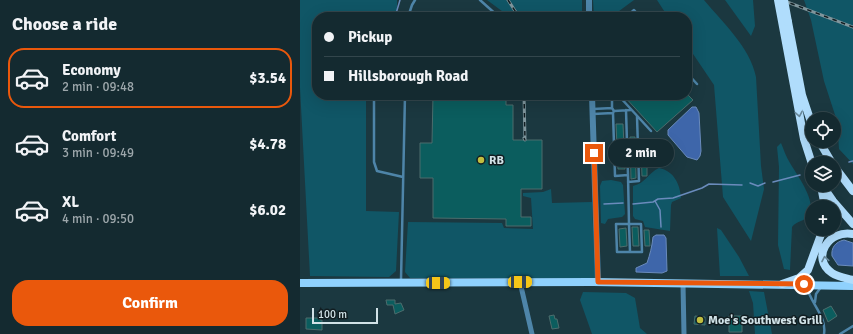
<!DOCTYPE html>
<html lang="en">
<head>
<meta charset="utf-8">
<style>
  body { margin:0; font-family:Signika,sans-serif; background:#1d3238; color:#f1f3f6; height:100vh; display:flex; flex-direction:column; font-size:15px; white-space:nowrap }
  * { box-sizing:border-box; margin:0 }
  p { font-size:13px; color:#9da7ab }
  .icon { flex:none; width:22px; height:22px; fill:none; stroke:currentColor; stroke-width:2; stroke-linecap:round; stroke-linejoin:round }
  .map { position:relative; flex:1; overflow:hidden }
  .drawer { display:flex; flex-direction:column; background:#142a30; width:300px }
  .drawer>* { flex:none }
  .top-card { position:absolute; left:12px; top:12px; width:380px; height:88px; border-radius:16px; box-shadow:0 4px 16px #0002,0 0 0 1px #33464c; display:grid; align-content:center; height:88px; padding:0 12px; background:#142a30 }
  .buttons { position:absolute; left:505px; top:112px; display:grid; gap:8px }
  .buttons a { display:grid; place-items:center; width:36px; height:36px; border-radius:50%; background:#142a30; box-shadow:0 4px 16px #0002,0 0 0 1px #33464c; font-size:20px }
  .scale { position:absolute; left:12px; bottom:10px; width:66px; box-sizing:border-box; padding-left:4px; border:2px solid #d1e2e7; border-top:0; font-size:11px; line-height:14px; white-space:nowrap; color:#d1e2e7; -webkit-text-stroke:3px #111d21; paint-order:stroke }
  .end { position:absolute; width:18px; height:18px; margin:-9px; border:5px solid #ea580c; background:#fff; box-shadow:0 0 0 2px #fff }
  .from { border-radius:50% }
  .bubble { position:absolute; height:28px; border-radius:14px; background:#142a30; box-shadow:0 4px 16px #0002,0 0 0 1px #33464c; font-size:13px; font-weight:700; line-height:28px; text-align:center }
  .car { position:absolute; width:12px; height:24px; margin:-12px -6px; border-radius:5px; box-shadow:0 0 3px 1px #0007; background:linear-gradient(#f5c518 24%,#345 0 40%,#f5c518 0 76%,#345 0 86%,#f5c518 0) }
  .top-card b { display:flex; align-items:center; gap:14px; height:38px; font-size:15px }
  .top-card b+b { border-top:1px solid #33464c }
  .top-card i { width:10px; height:10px; background:#f1f3f6 }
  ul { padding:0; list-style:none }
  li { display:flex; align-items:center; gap:12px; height:60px; margin:0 8px 6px; padding:0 4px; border:2px solid transparent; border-radius:16px }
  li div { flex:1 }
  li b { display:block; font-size:15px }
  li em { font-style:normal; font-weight:700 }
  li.active { border-color:#ea580c }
  li>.icon { width:36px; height:36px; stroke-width:1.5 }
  h2 { padding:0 12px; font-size:18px; line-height:48px }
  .action { display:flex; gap:8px; margin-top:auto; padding:8px 12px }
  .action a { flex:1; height:46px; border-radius:16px; background:#ea580c; color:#fff; font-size:16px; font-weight:700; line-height:46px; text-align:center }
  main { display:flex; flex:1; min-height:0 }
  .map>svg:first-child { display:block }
</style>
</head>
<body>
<main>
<section class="drawer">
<h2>Choose a ride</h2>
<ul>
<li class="active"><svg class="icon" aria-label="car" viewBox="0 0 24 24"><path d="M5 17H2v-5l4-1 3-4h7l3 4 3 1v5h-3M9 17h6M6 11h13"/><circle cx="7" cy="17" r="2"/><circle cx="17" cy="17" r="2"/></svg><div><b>Economy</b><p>2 min · 09:48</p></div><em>$3.54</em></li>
<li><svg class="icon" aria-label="car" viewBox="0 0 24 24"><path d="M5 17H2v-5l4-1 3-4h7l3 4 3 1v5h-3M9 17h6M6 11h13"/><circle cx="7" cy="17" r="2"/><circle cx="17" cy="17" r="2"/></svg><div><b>Comfort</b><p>3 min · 09:49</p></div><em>$4.78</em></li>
<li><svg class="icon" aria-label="car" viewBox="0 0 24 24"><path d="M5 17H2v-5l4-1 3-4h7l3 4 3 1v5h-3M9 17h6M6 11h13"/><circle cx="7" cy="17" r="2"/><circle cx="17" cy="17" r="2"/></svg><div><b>XL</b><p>4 min · 09:50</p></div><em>$6.02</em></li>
</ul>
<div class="action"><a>Confirm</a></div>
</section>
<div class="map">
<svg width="553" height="334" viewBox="0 0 553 334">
  <rect width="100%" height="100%" fill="#1b3840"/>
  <path fill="#105666" d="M0 0H97V17H17V95H66V211L99 212 96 271 89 277 10 276 0 88Z
    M187 0H282V17H210Z
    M293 0H334L315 14 294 16Z
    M357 0H404C423 23 450 47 456 77L461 166 464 189 451 241 423 197 414 85 387 45V17H368Z
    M425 0H453L455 26 451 36Z
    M504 0H553V164L539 149 537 121 524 81 511 20Z
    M481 143C484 150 486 157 490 163 497 175 517 201 509 215 505 222 497 220 492 227L490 270 484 269 478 245 479 167 477 147Z
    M359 168C374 171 380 184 381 198L372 202 371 205 370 231 345 227 343 221 335 219 333 216V186C346 183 348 173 359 168Z
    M311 180 321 182 323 185 325 214 322 217 308 219 305 224 301 223 300 186 302 181Z
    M251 189 252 203 292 202 295 278H110L105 272 108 222 202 223 204 228 233 229 231 198 223 196V193L243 192Z
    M417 228 421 230 439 257 449 276H420Z
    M449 291 464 292 472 334H455L453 303Z
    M283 292 326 293 335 298 340 328 347 334H292L280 300Z"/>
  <path fill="#3e66aa" stroke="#6a8bbc" d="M392 107H396L399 113 401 151 400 156 397 160 387 157 368 135V130Z
    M356 235H364L366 238 367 271 362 273 336 272V268L347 263C350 254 352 247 353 237Z
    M544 240 553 243V266L538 265 532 256C531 248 535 242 544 240Z"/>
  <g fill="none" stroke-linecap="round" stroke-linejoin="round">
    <path stroke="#6a8bbc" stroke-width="1.5" d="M95 17 100 0
      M549 162 553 161
      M473 182 500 175
      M450 183 458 186 465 183
      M355 201 360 210 361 227
      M304 204 323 203
      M333 204 353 202 358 199 373 198 402 188 409 184 442 185"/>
  </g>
  <path fill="#0b5d5e" stroke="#4c6d6d" d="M133 95H206V105H213V140H242V189H221V217H231V226H206V219L133 218V178H120V143H132Z
    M323 95H388L393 100 357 132Z
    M316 124H323L325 169H318Z
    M330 137H335L336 178 331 179Z
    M341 149H347V176H342Z
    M332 227H338L339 246H333Z
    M326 228 327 246 320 247 319 229Z
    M344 230H349L350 246H345Z
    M86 300H95V304L101 303 104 310 95 314 93 305H87Z
    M531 306 537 316 528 322 523 310Z
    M254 315 255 319H257L259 328 252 329 249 316Z
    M395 316 405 317V325L394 324Z
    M429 316H442V332H429Z
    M6 318H20V320H22V330L6 329Z"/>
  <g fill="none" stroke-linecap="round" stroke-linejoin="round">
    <path stroke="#4e85a9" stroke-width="2.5" d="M180 0 199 17
      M108 17 112 5 115 0
      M326 17 334 10 340 17
      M387 73 397 84
      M74 95V162L77 171 103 177
      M312 95V108L314 111 313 113 315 176 328 175 326 110
      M318 95 351 131
      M293 109 312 108
      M314 111 331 110
      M293 114 313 113
      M328 175 329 224H341L342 252H330
      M328 182 339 181 337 116
      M316 224H329L330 252H317Z
      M101 280 105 95
      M507 287C510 303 527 316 524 334
      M515 302 516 294 521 287
      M540 334 553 326"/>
    <path stroke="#4e85a9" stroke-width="5" d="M220 282 232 334
      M383 284 384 334"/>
    <path stroke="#4e85a9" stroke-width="6" d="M289 0V17
      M292 95 298 282"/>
    <path stroke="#8fd1fd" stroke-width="8" d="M0 283 293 282 553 286"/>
    <path stroke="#b0ddfc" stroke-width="8" d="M478 0 504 139 512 164
      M488 22 502 95 512 125
      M519 141 532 163
      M534 166 553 191
      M522 185 533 201 553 224
      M521 186 525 207
      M553 234C529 229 510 258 532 273 538 277 546 278 553 280
      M482 284 499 278 508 270 523 229"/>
    <defs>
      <path id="rail" d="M208 0 219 17
        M482 0 553 27
        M224 95 225 140 224 138"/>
    </defs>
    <use href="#rail" stroke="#7f959c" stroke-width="3"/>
    <use href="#rail" stroke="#111d21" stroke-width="1.5" stroke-dasharray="4.5" stroke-linecap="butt"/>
    <path stroke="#b0ddfc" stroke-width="8" d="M484 0 488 22"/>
  </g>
  <defs><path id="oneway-chevron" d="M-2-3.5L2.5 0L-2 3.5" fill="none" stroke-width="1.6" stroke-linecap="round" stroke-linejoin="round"/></defs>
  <g stroke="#688799">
    <use href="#oneway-chevron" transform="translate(499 114) rotate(80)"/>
    <use href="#oneway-chevron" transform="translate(525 259) rotate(-101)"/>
  </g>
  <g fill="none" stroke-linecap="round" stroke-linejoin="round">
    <path stroke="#ea580c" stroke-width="5" d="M294 153 298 282 504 284"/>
  </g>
  <g fill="#c0be40" stroke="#111d21" stroke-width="1.5">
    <circle cx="181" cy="160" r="4"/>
    <circle cx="400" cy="320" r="4"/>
  </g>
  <g text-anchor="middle" stroke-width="3" stroke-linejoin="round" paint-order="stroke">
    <g font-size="12" font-weight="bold" fill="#d1e2e7" stroke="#111d21" text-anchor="start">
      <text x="189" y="164">RB</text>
      <text x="408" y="324">Moe's Southwest Grill</text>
    </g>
  </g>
</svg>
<div class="buttons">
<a><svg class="icon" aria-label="locate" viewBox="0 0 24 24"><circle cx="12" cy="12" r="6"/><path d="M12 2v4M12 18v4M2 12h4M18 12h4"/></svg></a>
<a><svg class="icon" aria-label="layers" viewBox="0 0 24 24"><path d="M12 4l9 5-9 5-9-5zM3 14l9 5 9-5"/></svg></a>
<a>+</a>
</div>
<div class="scale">100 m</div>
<i class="end from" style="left:504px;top:284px"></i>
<i class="end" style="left:294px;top:153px"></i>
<div class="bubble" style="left:308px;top:139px;width:66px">2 min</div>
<i class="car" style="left:220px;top:282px;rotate:89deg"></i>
<i class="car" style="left:138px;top:283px;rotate:90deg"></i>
<div class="top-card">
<b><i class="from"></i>Pickup</b>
<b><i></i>Hillsborough Road</b>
</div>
</div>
</main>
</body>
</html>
